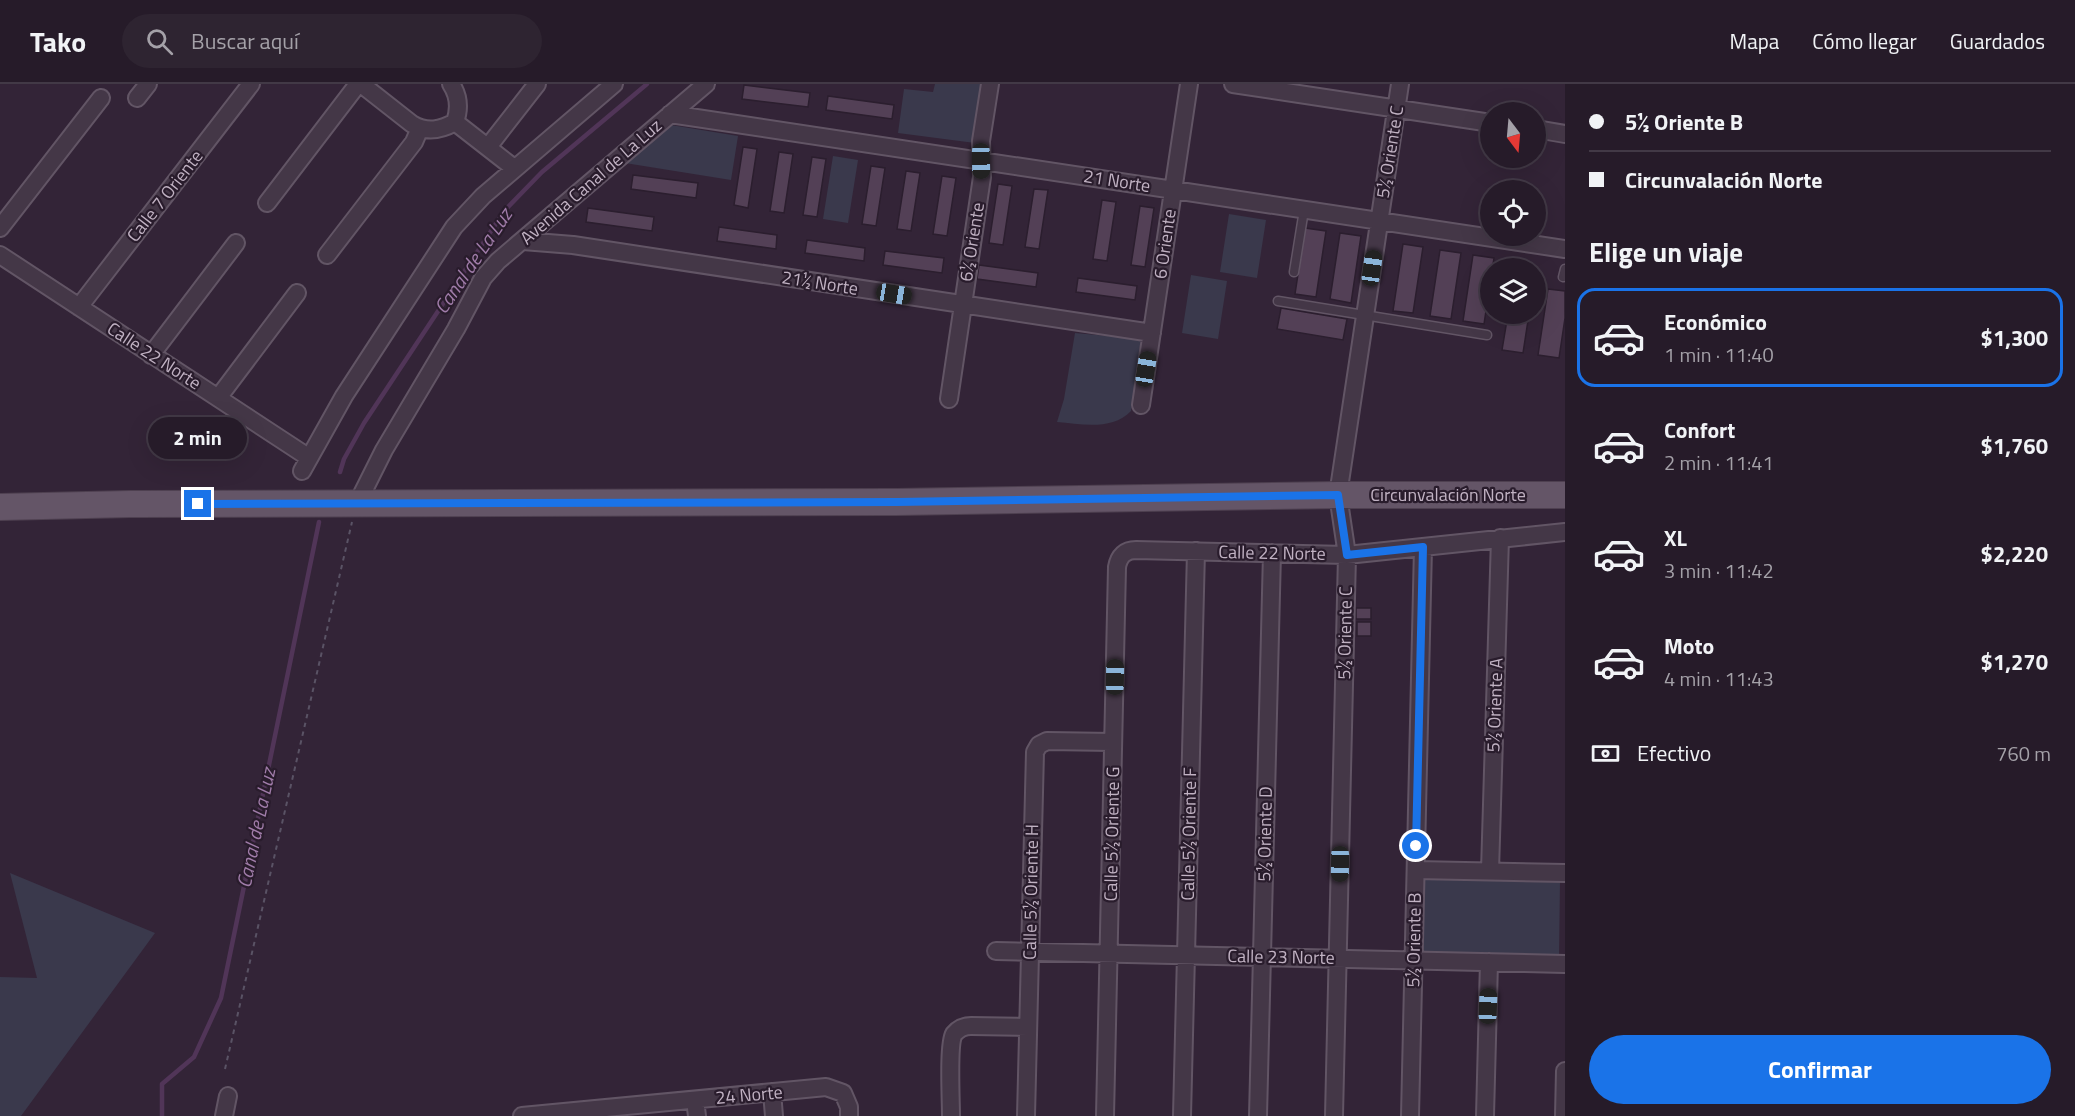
<!DOCTYPE html>
<html lang="es">
<head>
<meta charset="utf-8">
<style>
  body { margin:0; font-family:"Titillium Web",sans-serif; background:#2e2431; color:#f1f3f6; height:100vh; display:flex; flex-direction:column; font-size:22px; white-space:nowrap }
  * { box-sizing:border-box; margin:0 }
  p { font-size:20px; color:#a4a1a8 }
  .icon { flex:none; width:33px; height:33px; fill:none; stroke:currentColor; stroke-width:2; stroke-linecap:round; stroke-linejoin:round }
  .map { position:relative; flex:1; overflow:hidden }
  .details { display:flex; flex-direction:column; background:#261b29; width:510px }
  .details>* { flex:none }
  .top-card { display:grid; align-content:center; height:132px; padding:0 24px; background:#261b29 }
  .needle { width:39px; rotate:164deg }
  .tools { position:absolute; left:1480px; top:18px; display:grid; gap:12px }
  .tools a { display:grid; place-items:center; width:66px; height:66px; border-radius:50%; background:#261b29; box-shadow:0 6px 24px #0002,0 0 0 2px #423946; font-size:30px }
  .end { position:absolute; width:27px; height:27px; margin:-14px; border:8px solid #1a73e8; background:#fff; box-shadow:0 0 0 3px #fff }
  .from { border-radius:50% }
  .bubble { position:absolute; height:42px; border-radius:21px; background:#261b29; box-shadow:0 6px 24px #0002,0 0 0 2px #423946; font-size:20px; font-weight:700; line-height:42px; text-align:center }
  .car { position:absolute; width:18px; height:36px; margin:-18px -9px; border-radius:8px; box-shadow:0 0 4px 2px #0007; background:linear-gradient(#222 24%,#8ab4d8 0 40%,#222 0 76%,#8ab4d8 0 86%,#222 0) }
  .top-card b { display:flex; align-items:center; gap:21px; height:57px; font-size:22px }
  .top-card b+b { border-top:2px solid #423946 }
  .top-card i { width:15px; height:15px; background:#f1f3f6 }
  ul { padding:0; list-style:none }
  li { display:flex; align-items:center; gap:18px; height:99px; margin:0 12px 9px; padding:0 12px; border:3px solid transparent; border-radius:18px }
  li div { flex:1 }
  li b { display:block; font-size:22px }
  li em { font-style:normal; font-weight:700 }
  li.on { border-color:#1a73e8 }
  li>.icon { width:54px; height:54px; stroke-width:1.5 }
  h2 { padding:0 24px; font-size:27px; line-height:72px }
  .pay { display:flex; align-items:center; gap:15px; height:66px; padding:0 24px; font-size:22px }
  .pay p { margin-inline-start:auto }
  .button { display:flex; gap:12px; margin-top:auto; padding:12px 24px }
  .button a { flex:1; height:69px; border-radius:36px; background:#1a73e8; color:#fff; font-size:24px; font-weight:700; line-height:69px; text-align:center }
  header { display:flex; align-items:center; gap:36px; box-sizing:border-box; height:84px; padding:0 30px; background:#261b29; border-bottom:2px solid #423946 }
  header strong { font-size:28px }
  nav { display:flex; gap:33px; margin-inline-start:auto; font-size:21px }
  .search { width:420px; height:54px; background:#2e2431; display:flex; align-items:center; gap:15px; box-sizing:border-box; padding:0 21px; border-radius:33px; color:#a4a1a8; font-size:22px }
  main { display:flex; flex:1; min-height:0 }
  .map>svg:first-child { display:block }
</style>
</head>
<body>
<header>
<strong>Tako</strong>
<div class="search"><svg class="icon" aria-label="search" viewBox="0 0 24 24"><circle cx="10" cy="10" r="6"/><path d="M15 15l6 6"/></svg>Buscar aquí</div>
<nav><a>Mapa</a><a>Cómo llegar</a><a>Guardados</a></nav>
</header>
<main>
<div class="map">
<svg width="1565" height="1032" viewBox="0 0 1565 1032">
  <rect width="100%" height="100%" fill="#332437"/>
  <path fill="#3a394c" d="M935 0H983L975 59 898 49 904 5 933 8Z
    M671 41 738 52 731 96 625 79Z
    M833 72 858 76 848 139 823 135Z
    M1229 130 1266 136 1257 194 1220 188Z
    M1191 191 1227 197 1218 255 1182 249Z
    M1075 249 1141 255 1131 327C1112 347 1081 340 1057 338L1064 315Z
    M10 789 155 849 21 1032H0V893L37 894Z
    M1424 794 1560 797 1559 874 1422 870Z"/>
  <g fill="none" stroke-linecap="round" stroke-linejoin="round">
    <path stroke="#513558" stroke-width="4.5" d="M340 388 344 375 364 339 505 126 542 88 647 0
      M162 1032V1000L194 973 221 914 319 438"/>
  </g>
  <path fill="#534056" stroke="#2b1e2e" stroke-width="1.5" d="M744 1 810 9 808 23 742 15Z
    M828 12 894 21 892 35 826 26Z
    M743 63 757 65 748 124 734 121Z
    M779 68 793 70 784 129 770 127Z
    M812 73 826 75 817 133 803 131Z
    M871 82 885 84 876 142 862 140Z
    M906 87 920 89 911 147 897 145Z
    M633 91 698 99 696 114 631 105Z
    M942 92 956 94 947 152 933 150Z
    M998 100 1012 102 1003 161 989 159Z
    M1034 105 1048 106 1039 165 1025 163Z
    M1102 116 1116 118 1107 177 1093 175Z
    M1140 122 1154 124 1145 183 1131 181Z
    M588 124 654 133 652 147 586 138Z
    M719 143 777 151 776 165 717 157Z
    M1305 144 1326 147 1316 213 1295 210Z
    M1340 149 1361 152 1351 219 1330 215Z
    M807 156 865 164 864 177 805 169Z
    M1403 160 1423 163 1413 229 1393 227Z
    M1440 166 1461 169 1451 235 1430 232Z
    M885 167 944 174 942 189 883 181Z
    M1473 171 1494 174 1484 240 1463 237Z
    M979 181 1038 189 1036 203 977 195Z
    M1078 194 1137 202 1135 216 1076 208Z
    M1548 205 1565 207V234L1559 274 1538 271Z
    M1281 224 1347 235 1343 256 1277 245Z
    M1508 230H1529L1523 269 1502 266Z
    M1356 524H1371V535H1356Z
    M1357 538H1371V552H1357Z"/>
  <g fill="none" stroke-linecap="round" stroke-linejoin="round">
    <defs>
      <path id="service" d="M1294 188 1304 126
        M1563 193 1565 185
        M1278 217 1487 251"/>
      <path id="minor" d="M361 0 412 40C427 49 441 46 455 38 460 24 459 12 451 0
        M1233 0 1491 39
        M137 14 148 0
        M670 30 1565 165
        M455 38 514 84
        M1536 45 1565 50
        M488 63 537 0
        M267 119 358 0
        M0 144 101 14
        M523 157 573 161 1152 249
        M0 171 308 373
        M327 171 414 58 420 44
        M79 223 251 0
        M151 271 236 159
        M218 314 297 209
        M949 315 982 93 981 57 990 0
        M1141 321 1189 0
        M302 387 344 312 454 143 483 112 614 0
        M357 420 384 366 456 245 483 194 498 177 706 0
        M1416 786 1565 789
        M1490 787 1500 454
        M996 867 1565 880
        M772 1008 774 1032
        M695 1016 697 1032
        M224 1032 228 1012
        M522 1032 826 1003 843 1009 849 1023V1032
        M951 1032C951 1017 948 960 954 950 959 944 965 942 971 942L1028 943
        M1026 1032 1035 668 1039 661 1047 657 1113 658
        M1105 1032 1117 483C1119 472 1125 466 1136 466L1347 471 1565 448
        M1182 1032 1196 467
        M1258 1032 1272 469
        M1334 1032 1347 471 1338 411 1400 0
        M1410 1032 1423 463
        M1485 1032 1489 878
        M1564 1032 1565 987"/>
      <path id="primary" d="M0 423 130 420 897 418 1338 411H1565"/>
    </defs>
    <use href="#service" stroke="#625565" stroke-width="11"/>
    <use href="#minor" stroke="#625565" stroke-width="20"/>
    <use href="#primary" stroke="#4e4050" stroke-width="28"/>
    <path stroke="#5a5365" stroke-width="2" stroke-dasharray="4.5 4.5" stroke-linecap="butt" d="M225 985 352 438"/>
    <use href="#service" stroke="#443747" stroke-width="8"/>
    <use href="#minor" stroke="#443747" stroke-width="16"/>
    <use href="#primary" stroke="#645567" stroke-width="26"/>
  </g>
  <g fill="none" stroke-linecap="round" stroke-linejoin="round">
    <path stroke="#1a73e8" stroke-width="8" d="M198 420 897 418 1338 411 1347 471 1423 463 1416 762"/>
  </g>
  <g text-anchor="middle" stroke-width="4.5" stroke-linejoin="round" paint-order="stroke">
    <g font-size="18" fill="#c1b2c3" stroke="#291c2c">
      <text transform="translate(1390 68) rotate(-81)" y="6">5½ Oriente C</text>
      <text transform="translate(1117 97) rotate(9)" y="6">21 Norte</text>
      <text transform="translate(591 98) rotate(-41)" y="6">Avenida Canal de La Luz</text>
      <text transform="translate(165 112) rotate(-52)" y="6">Calle 7 Oriente</text>
      <text transform="translate(972 158) rotate(-81)" y="6">6½ Oriente</text>
      <text transform="translate(1165 160) rotate(-82)" y="6">6 Oriente</text>
      <text transform="translate(820 199) rotate(9)" y="6">21½ Norte</text>
      <text transform="translate(154 272) rotate(33)" y="6">Calle 22 Norte</text>
      <text x="1448" y="417">Circunvalación Norte</text>
      <text transform="translate(1272 469) rotate(1)" y="6">Calle 22 Norte</text>
      <text transform="translate(1345 549) rotate(-89)" y="6">5½ Oriente C</text>
      <text transform="translate(1495 621) rotate(-88)" y="6">5½ Oriente A</text>
      <text transform="translate(1112 750) rotate(-89)" y="6">Calle 5½ Oriente G</text>
      <text transform="translate(1189 750) rotate(-89)" y="6">Calle 5½ Oriente F</text>
      <text transform="translate(1265 750) rotate(-89)" y="6">5½ Oriente D</text>
      <text transform="translate(1031 808) rotate(-89)" y="6">Calle 5½ Oriente H</text>
      <text transform="translate(1414 856) rotate(-89)" y="6">5½ Oriente B</text>
      <text transform="translate(1281 873) rotate(1)" y="6">Calle 23 Norte</text>
      <text transform="translate(749 1011) rotate(-5)" y="6">24 Norte</text>
    </g>
    <g font-size="20" font-style="italic" fill="#a07ca9" stroke="#291c2c">
      <text transform="translate(473 177) rotate(-56)" y="7">Canal de La Luz</text>
      <text transform="translate(256 744) rotate(-78)" y="7">Canal de La Luz</text>
    </g>
  </g>
</svg>
<div class="tools">
<a><svg class="needle" viewBox="-14 -14 28 28"><path d="M0-13l5 13h-10z" fill="#e53935"/><path d="M0 13l5-13h-10z" fill="#a4a1a8"/></svg></a>
<a><svg class="icon" aria-label="locate" viewBox="0 0 24 24"><circle cx="12" cy="12" r="6"/><path d="M12 2v4M12 18v4M2 12h4M18 12h4"/></svg></a>
<a><svg class="icon" aria-label="layers" viewBox="0 0 24 24"><path d="M12 4l9 5-9 5-9-5zM3 14l9 5 9-5"/></svg></a>
</div>
<i class="end from" style="left:1416px;top:762px"></i>
<i class="end" style="left:198px;top:420px"></i>
<div class="bubble" style="left:148px;top:333px;width:99px">2 min</div>
<i class="car" style="left:981px;top:77px;rotate:179deg"></i>
<i class="car" style="left:1372px;top:184px;rotate:8deg"></i>
<i class="car" style="left:894px;top:210px;rotate:99deg"></i>
<i class="car" style="left:1146px;top:285px;rotate:9deg"></i>
<i class="car" style="left:1115px;top:593px;rotate:1deg"></i>
<i class="car" style="left:1340px;top:780px;rotate:181deg"></i>
<i class="car" style="left:1488px;top:922px;rotate:2deg"></i>
</div>
<section class="details">
<div class="top-card">
<b><i class="from"></i>5½ Oriente B</b>
<b><i></i>Circunvalación Norte</b>
</div>
<h2>Elige un viaje</h2>
<ul>
<li class="on"><svg class="icon" aria-label="car" viewBox="0 0 24 24"><path d="M5 17H2v-5l4-1 3-4h7l3 4 3 1v5h-3M9 17h6M6 11h13"/><circle cx="7" cy="17" r="2"/><circle cx="17" cy="17" r="2"/></svg><div><b>Económico</b><p>1 min · 11:40</p></div><em>$1,300</em></li>
<li><svg class="icon" aria-label="car" viewBox="0 0 24 24"><path d="M5 17H2v-5l4-1 3-4h7l3 4 3 1v5h-3M9 17h6M6 11h13"/><circle cx="7" cy="17" r="2"/><circle cx="17" cy="17" r="2"/></svg><div><b>Confort</b><p>2 min · 11:41</p></div><em>$1,760</em></li>
<li><svg class="icon" aria-label="car" viewBox="0 0 24 24"><path d="M5 17H2v-5l4-1 3-4h7l3 4 3 1v5h-3M9 17h6M6 11h13"/><circle cx="7" cy="17" r="2"/><circle cx="17" cy="17" r="2"/></svg><div><b>XL</b><p>3 min · 11:42</p></div><em>$2,220</em></li>
<li><svg class="icon" aria-label="car" viewBox="0 0 24 24"><path d="M5 17H2v-5l4-1 3-4h7l3 4 3 1v5h-3M9 17h6M6 11h13"/><circle cx="7" cy="17" r="2"/><circle cx="17" cy="17" r="2"/></svg><div><b>Moto</b><p>4 min · 11:43</p></div><em>$1,270</em></li>
</ul>
<div class="pay"><svg class="icon" aria-label="cash" viewBox="0 0 24 24"><path d="M3 7h18v10H3z"/><circle cx="12" cy="12" r="2"/></svg>Efectivo<p>760 m</p></div>
<div class="button"><a>Confirmar</a></div>
</section>
</main>
</body>
</html>
